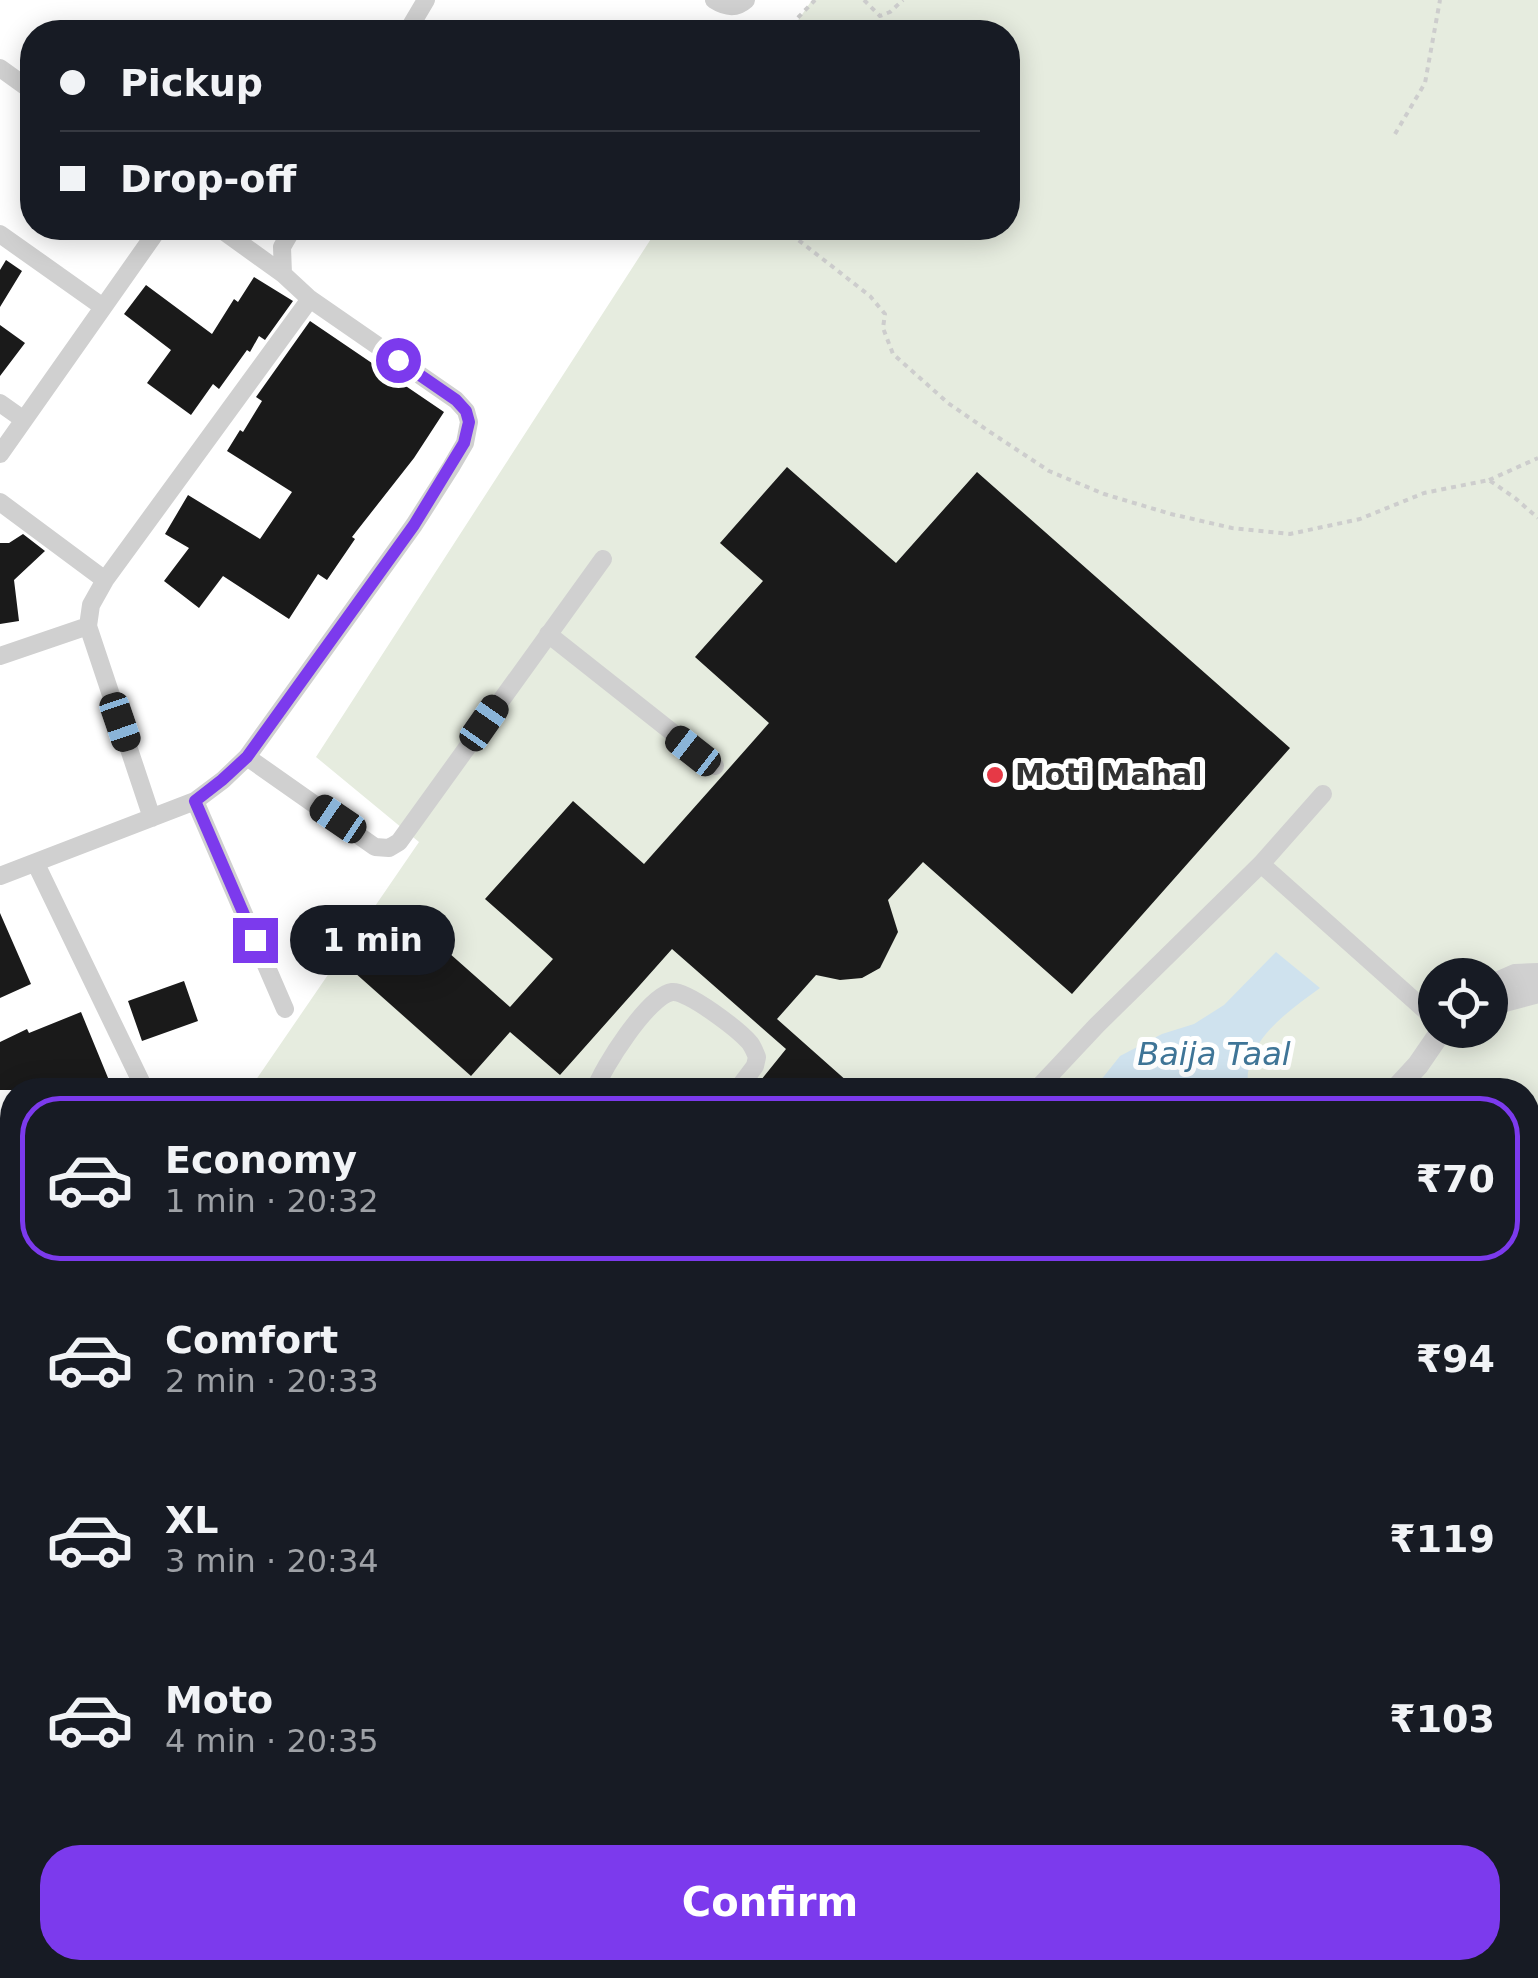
<!DOCTYPE html>
<html lang="en">
<head>
<meta charset="utf-8">
<style>
  body { margin:0; font-family:"DejaVu Sans",sans-serif; background:#20242c; color:#f1f3f6; height:100vh; display:flex; flex-direction:column; font-size:38px; white-space:nowrap }
  * { box-sizing:border-box; margin:0 }
  p { font-size:32px; color:#9ea1a6 }
  .icon { flex:none; width:55px; height:55px; fill:none; stroke:currentColor; stroke-width:2; stroke-linecap:round; stroke-linejoin:round }
  .map { position:relative; flex:1; overflow:hidden }
  .drawer { position:absolute; left:0px; top:1078px; width:1540px; height:902px; display:flex; flex-direction:column; background:#171b24; border-radius:40px 40px 0 0; box-shadow:0 5px 25px #0003 }
  .drawer>* { flex:none }
  .banner { position:absolute; left:20px; top:20px; width:1000px; height:220px; border-radius:40px; box-shadow:0 5px 25px #0003; display:grid; align-content:center; height:220px; padding:0 40px; background:#171b24 }
  .controls { position:absolute; left:1418px; top:958px; display:grid; gap:20px }
  .controls a { display:grid; place-items:center; width:90px; height:90px; border-radius:50%; background:#171b24; box-shadow:0 5px 25px #0003; font-size:50px }
  .end { position:absolute; width:45px; height:45px; margin:-22px; border:12px solid #7c3aed; background:#fff; box-shadow:0 0 0 5px #fff }
  .from { border-radius:50% }
  .bubble { position:absolute; height:70px; border-radius:35px; background:#171b24; box-shadow:0 5px 25px #0003; font-size:32px; font-weight:800; line-height:70px; text-align:center }
  .car { position:absolute; width:30px; height:60px; margin:-30px -15px; border-radius:12px; box-shadow:0 0 8px 2px #0007; background:linear-gradient(#222 24%,#8ab4d8 0 40%,#222 0 76%,#8ab4d8 0 86%,#222 0) }
  .banner b { display:flex; align-items:center; gap:35px; height:95px; font-size:38px }
  .banner b+b { border-top:2px solid #363941 }
  .banner i { width:25px; height:25px; background:#f1f3f6 }
  ul { padding:18px 0 0; list-style:none }
  li { display:flex; align-items:center; gap:30px; height:165px; margin:0 20px 15px; padding:0 20px; border:5px solid transparent; border-radius:40px }
  li div { flex:1 }
  li b { display:block; font-size:38px }
  li em { font-style:normal; font-weight:800 }
  li.active { border-color:#7c3aed }
  li>.icon { width:90px; height:90px; stroke-width:1.5 }
  .button { display:flex; gap:20px; margin-top:auto; padding:20px 40px }
  .button a { flex:1; height:115px; border-radius:40px; background:#7c3aed; color:#fff; font-size:40px; font-weight:800; line-height:115px; text-align:center }
  .map>svg:first-child { display:block }
</style>
</head>
<body>
<div class="map">
<svg width="1538" height="1978" viewBox="0 0 1538 1978">
  <rect width="100%" height="100%" fill="#fff"/>
  <path fill="#e6ecdf" fill-rule="evenodd" d="M812 0H1538V1978H1099L1086 1968H1528V1090H249L419 842 316 757 658 228H1008V32H790ZM1435 975H1490V1030H1435Z
    M0 1912 12 1919V1968H91L109 1978H0Z"/>
  <path fill="#cfe2ee" d="M1276 952 1320 988C1286 1013 1242 1042 1248 1090H1093L1120 1056 1162 1034 1194 1024 1224 1005Z"/>
  <g fill="none" stroke-linecap="round" stroke-linejoin="round">
    <path stroke="#cfe2ee" stroke-width="6" d="M1528 1826 1538 1812
      M221 1978 235 1968"/>
  </g>
  <path fill="#1a1a1a" d="M6 260 22 271 0 307V270Z
    M254 277 293 301 265 340 259 336 250 352 247 350 219 389 213 384 191 415 147 383 171 350 124 314 146 285 212 334 234 299 238 302Z
    M310 321 444 412 414 458 352 537 355 539 327 580 318 574 289 619 223 576 199 608 164 581 189 548 165 534 188 495 260 539 292 492 227 451 240 430 243 432 262 401 256 397Z
    M0 325 25 343 0 376Z
    M787 467 896 563 977 472 1290 748 1072 994 923 862 888 900 898 932 880 968 862 978 840 980 816 975 777 1019 857 1090H753L786 1049 672 949 560 1075 510 1032 471 1076 345 964 396 906 510 1007 553 959 485 899 573 801 644 864 724 774 769 723 695 657 763 581 720 543Z
    M23 534 45 551 14 580 19 621 0 624V543H9Z
    M0 913 31 984 0 998Z
    M184 981 198 1021 142 1041 128 1001Z
    M81 1012 113 1090H0V1042L27 1029 29 1033Z"/>
  <g fill="none" stroke-linecap="round" stroke-linejoin="round">
    <path stroke="#cdcdcd" stroke-width="4" stroke-dasharray="5 5" stroke-linecap="butt" d="M864 0 880 16 890 12 903 0
      M784 32 815 0
      M1395 134 1425 83 1440 0
      M783 228 870 296 885 314 883 328 893 354 948 403 990 432 1049 471 1104 494 1171 514 1232 528 1290 534 1360 519 1424 493 1489 480 1515 498 1538 518
      M1489 480 1538 458"/>
    <path stroke="#d0d0d0" stroke-width="9" d="M1528 1391H1538
      M1528 1494 1538 1482"/>
    <path stroke="#d0d0d0" stroke-width="18" d="M714 0C725 7 736 9 746 0
      M407 32 426 0
      M0 68 32 91
      M219 228 283 274
      M0 234 103 307
      M0 403 24 420
      M0 454 159 228
      M0 502 105 580
      M548 634 715 766
      M0 656 88 626
      M247 757 375 847 389 848 399 842 603 559
      M195 801 285 1009
      M152 818 88 626 91 605 105 580 310 299
      M36 864 145 1090
      M1261 864 1435 1019
      M0 876 195 801 223 780 247 757 414 525 451 467 465 443 469 422 466 411 456 400 310 299 283 274 282 247 293 228
      M595 1090C602 1068 649 995 672 992 687 990 739 1030 750 1043 753 1047 755 1052 757 1057L755 1066 737 1090
      M1036 1090 1097 1025 1261 864 1323 794
      M0 1433H12
      M1528 1687 1538 1675
      M1108 1968 1121 1978
      M358 1978 379 1968
      M1240 1978 1252 1974 1260 1968"/>
    <path stroke="#d0d0d0" stroke-width="22" d="M1490 986 1515 975 1538 974
      M1490 1005 1538 992
      M1395 1090 1418 1065 1442 1030"/>
    <path stroke="#bdbdbd" stroke-width="25" d="M0 1306 12 1323
      M492 1968 498 1978"/>
    <path stroke="#ababab" stroke-width="28" d="M0 1844 12 1852
      M0 1884 12 1892
      M130 1968 146 1978
      M189 1968 205 1978"/>
  </g>
  <g fill="none" stroke-linecap="round" stroke-linejoin="round">
    <path stroke="#7c3aed" stroke-width="12" d="M255 940 195 801 222 780 247 757 414 525 464 443 469 422 466 411 456 400 398 360"/>
  </g>
  <circle fill="#e63946" stroke="#fff" stroke-width="4" cx="995" cy="775" r="10"/>
  <g text-anchor="middle" stroke-width="10" stroke-linejoin="round" paint-order="stroke">
    <g font-size="30" font-weight="bold" fill="#333" stroke="#fff" text-anchor="start">
      <text x="1015" y="785">Moti Mahal</text>
    </g>
    <g font-size="32" font-style="italic" fill="#3f7597" stroke="#fff">
      <text x="1214" y="1065">Baija Taal</text>
    </g>
  </g>
</svg>
<div class="controls">
<a><svg class="icon" aria-label="locate" viewBox="0 0 24 24"><circle cx="12" cy="12" r="6"/><path d="M12 2v4M12 18v4M2 12h4M18 12h4"/></svg></a>
</div>
<i class="end from" style="left:398px;top:360px"></i>
<i class="end" style="left:255px;top:940px"></i>
<div class="bubble" style="left:290px;top:905px;width:165px">1 min</div>
<i class="car" style="left:120px;top:722px;rotate:161deg"></i>
<i class="car" style="left:484px;top:723px;rotate:35deg"></i>
<i class="car" style="left:693px;top:751px;rotate:308deg"></i>
<i class="car" style="left:338px;top:819px;rotate:304deg"></i>
<div class="banner">
<b><i class="from"></i>Pickup</b>
<b><i></i>Drop-off</b>
</div>
<section class="drawer">
<ul>
<li class="active"><svg class="icon" aria-label="car" viewBox="0 0 24 24"><path d="M5 17H2v-5l4-1 3-4h7l3 4 3 1v5h-3M9 17h6M6 11h13"/><circle cx="7" cy="17" r="2"/><circle cx="17" cy="17" r="2"/></svg><div><b>Economy</b><p>1 min · 20:32</p></div><em>₹70</em></li>
<li><svg class="icon" aria-label="car" viewBox="0 0 24 24"><path d="M5 17H2v-5l4-1 3-4h7l3 4 3 1v5h-3M9 17h6M6 11h13"/><circle cx="7" cy="17" r="2"/><circle cx="17" cy="17" r="2"/></svg><div><b>Comfort</b><p>2 min · 20:33</p></div><em>₹94</em></li>
<li><svg class="icon" aria-label="car" viewBox="0 0 24 24"><path d="M5 17H2v-5l4-1 3-4h7l3 4 3 1v5h-3M9 17h6M6 11h13"/><circle cx="7" cy="17" r="2"/><circle cx="17" cy="17" r="2"/></svg><div><b>XL</b><p>3 min · 20:34</p></div><em>₹119</em></li>
<li><svg class="icon" aria-label="car" viewBox="0 0 24 24"><path d="M5 17H2v-5l4-1 3-4h7l3 4 3 1v5h-3M9 17h6M6 11h13"/><circle cx="7" cy="17" r="2"/><circle cx="17" cy="17" r="2"/></svg><div><b>Moto</b><p>4 min · 20:35</p></div><em>₹103</em></li>
</ul>
<div class="button"><a>Confirm</a></div>
</section>
</div>
</body>
</html>
